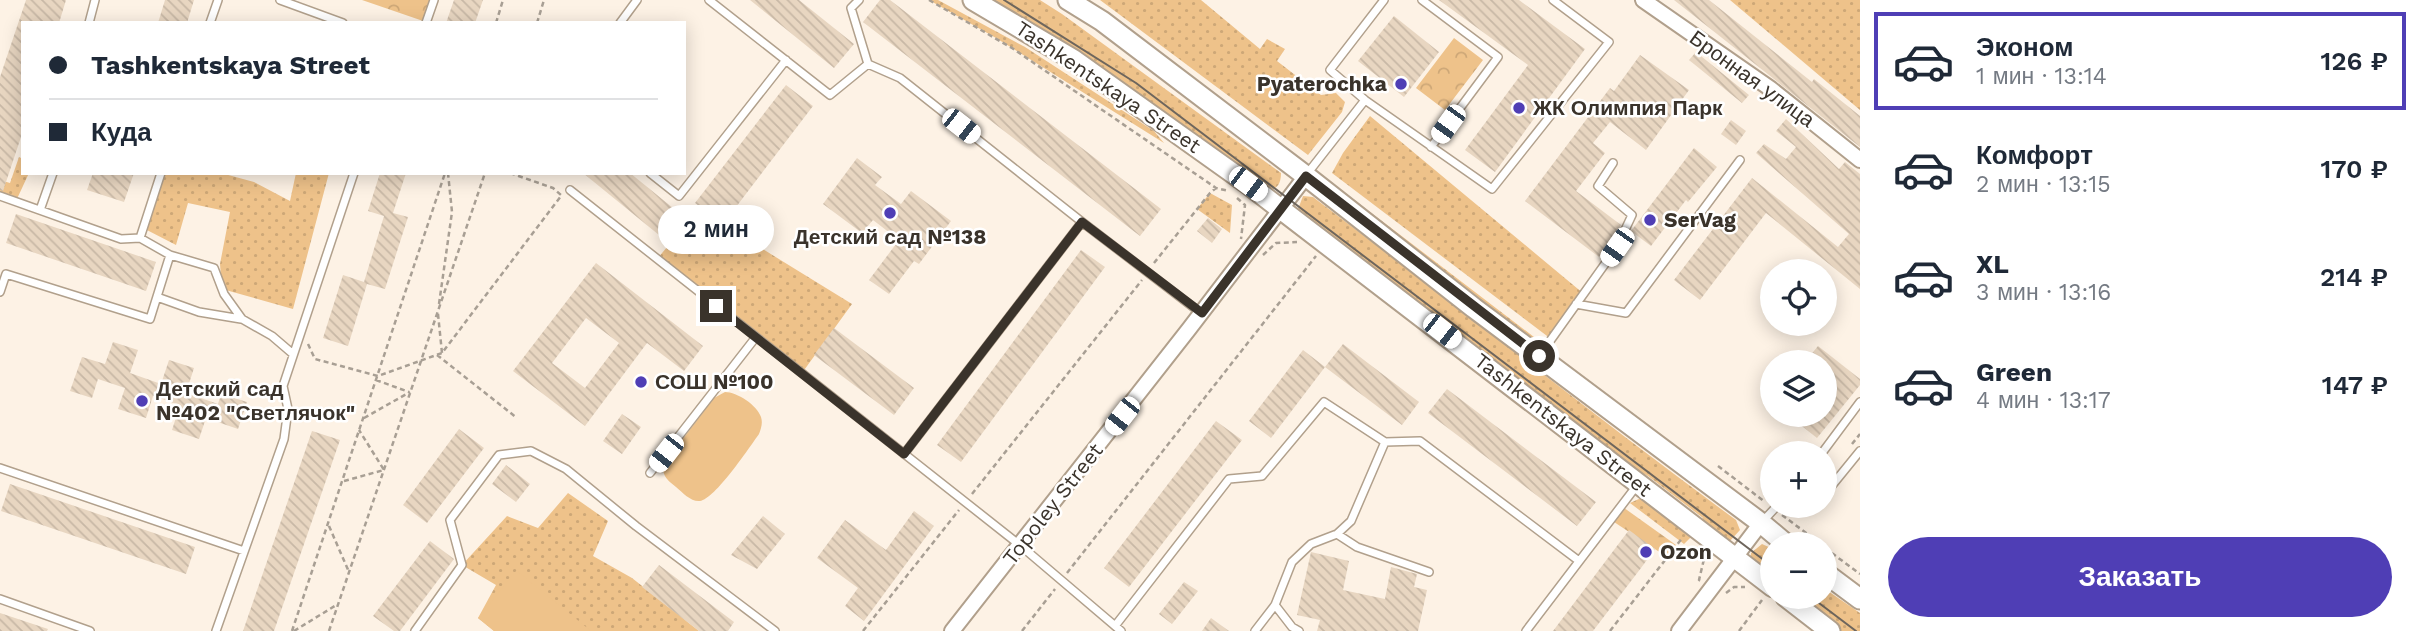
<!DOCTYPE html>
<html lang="ru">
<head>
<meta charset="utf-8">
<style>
  body { margin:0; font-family:"Work Sans",sans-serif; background:#f6f6f7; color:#1f2937; height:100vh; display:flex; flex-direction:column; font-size:26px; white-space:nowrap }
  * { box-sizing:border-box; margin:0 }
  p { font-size:23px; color:#747a83 }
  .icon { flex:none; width:38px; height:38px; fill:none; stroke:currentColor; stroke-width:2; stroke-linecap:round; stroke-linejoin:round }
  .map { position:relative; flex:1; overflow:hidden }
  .drawer { display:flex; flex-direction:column; background:#fff; width:560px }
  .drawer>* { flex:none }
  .guide { position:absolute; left:21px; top:21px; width:665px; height:154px; border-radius:0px; box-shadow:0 4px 18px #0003; display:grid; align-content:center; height:154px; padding:0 28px; background:#fff }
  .controls { position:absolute; left:1760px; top:259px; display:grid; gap:14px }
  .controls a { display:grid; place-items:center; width:77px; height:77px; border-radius:50%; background:#fff; box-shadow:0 4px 18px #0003; font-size:35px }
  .end { position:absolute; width:32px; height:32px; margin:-16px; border:9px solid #3a332b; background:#fff; box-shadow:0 0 0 4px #fff }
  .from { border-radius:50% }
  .bubble { position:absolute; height:49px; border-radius:24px; background:#fff; box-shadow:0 4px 18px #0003; font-size:23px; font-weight:600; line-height:49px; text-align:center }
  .car { position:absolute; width:21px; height:42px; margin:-21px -10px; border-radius:9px; box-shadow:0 0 5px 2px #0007; background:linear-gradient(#fff 24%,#345 0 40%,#fff 0 76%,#345 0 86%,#fff 0) }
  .guide b { display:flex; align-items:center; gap:24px; height:66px; font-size:26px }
  .guide b+b { border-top:2px solid #e0e1e3 }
  .guide i { width:18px; height:18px; background:#1f2937 }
  ul { padding:12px 0 0; list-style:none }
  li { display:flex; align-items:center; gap:21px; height:98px; margin:0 14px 10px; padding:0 14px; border:4px solid transparent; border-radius:0px }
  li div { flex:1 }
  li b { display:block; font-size:26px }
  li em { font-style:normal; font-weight:600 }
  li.on { border-color:#4f3eb5 }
  li>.icon { width:63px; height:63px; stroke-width:1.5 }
  .cta { display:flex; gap:14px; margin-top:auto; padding:14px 28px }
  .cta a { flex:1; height:80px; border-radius:42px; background:#4f3eb5; color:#fff; font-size:28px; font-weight:600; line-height:80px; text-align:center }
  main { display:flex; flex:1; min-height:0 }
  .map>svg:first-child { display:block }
</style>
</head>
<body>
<main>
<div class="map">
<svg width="1860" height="631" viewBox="0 0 1860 631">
  <defs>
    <pattern id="grass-dots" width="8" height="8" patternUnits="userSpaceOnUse" patternTransform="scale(1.75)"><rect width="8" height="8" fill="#eec28a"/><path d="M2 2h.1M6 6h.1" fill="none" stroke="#cda777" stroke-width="1.8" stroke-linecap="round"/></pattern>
    <pattern id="forest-firs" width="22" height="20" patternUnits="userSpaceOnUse" patternTransform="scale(1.75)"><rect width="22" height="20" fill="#eec28a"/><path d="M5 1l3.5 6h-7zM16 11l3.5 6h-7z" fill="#cda777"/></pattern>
    <pattern id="park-crowns" width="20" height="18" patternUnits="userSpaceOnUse" patternTransform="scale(1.75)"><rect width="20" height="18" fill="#eec28a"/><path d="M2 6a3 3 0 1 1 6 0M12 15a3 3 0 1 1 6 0" fill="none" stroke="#cda777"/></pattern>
    <pattern id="building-back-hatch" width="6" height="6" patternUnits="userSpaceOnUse" patternTransform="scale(1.75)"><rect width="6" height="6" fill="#e8d6c1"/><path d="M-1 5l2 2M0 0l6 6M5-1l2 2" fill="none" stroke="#c8b8a6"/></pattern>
  </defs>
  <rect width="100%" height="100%" fill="#fdf2e5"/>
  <path fill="url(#grass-dots)" d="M929 0H938L1025 47 1154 131 1164 143 996 38Z
    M982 0H1040L1062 14 1281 173C1281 188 1274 190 1261 193Z
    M1100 0H1201L1260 49 1267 39 1285 49 1277 61 1321 95 1336 93 1345 102 1342 112 1308 155Z
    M1730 0H1860V110Z
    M1370 116 1584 294 1551 339 1332 173 1343 153Z
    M19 157 23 159V173H29L16 201 0 196V180L10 183Z
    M161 173H221L254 182 290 201 296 173H329L293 309 222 289 220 264 230 212 188 203 176 245 143 228Z
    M1323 176 1534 337 1540 343H1528L1322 183Z
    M1210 193 1232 205 1230 233 1197 209Z
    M1303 196 1313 197C1455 304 1593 415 1736 520L1740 530 1729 542 1701 521 1703 518 1648 476 1616 460 1297 212Z
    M689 221 722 224 852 304 802 373 657 259Z
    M568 493 608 521 593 556 632 578 699 631H494L478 618 496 585 462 565 507 516 538 528Z
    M1641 498 1691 537 1684 544 1630 503Z
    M1762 544 1773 549V580L1750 563 1751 553Z
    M1825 589 1860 613V631H1839L1795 597H1825Z"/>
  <path fill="url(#forest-firs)" d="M1620 505 1676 545 1667 557 1611 520Z"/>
  <path fill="url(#park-crowns)" d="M362 0H434L426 22Z
    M1454 38 1483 60 1445 110 1416 88Z"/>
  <path fill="#eec28a" d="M725 392C737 392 757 405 761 417 763 423 761 429 759 434 749 448 715 499 700 501 691 502 683 493 676 487 668 481 662 476 663 465L714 398Z
    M517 570V571L591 631H494L478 618Z"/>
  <path fill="url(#building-back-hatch)" fill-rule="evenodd" d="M26 0H66L59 23H23V131L3 191 0 190V77Z
    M165 0H194L187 23H158Z
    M454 0H483L475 23H446Z
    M750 0H799L854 44 834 68Z
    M880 0H890L1161 209 1140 236 863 22Z
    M1439 0H1519L1585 49 1495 172 1465 150 1528 65Z
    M1674 0H1709L1812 82 1814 79 1860 116V147Z
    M1394 16 1439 52 1404 97 1358 61Z
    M1696 52 1749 95 1742 103 1689 60Z
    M1640 55 1689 90 1646 150 1610 122 1593 143 1605 153 1576 191 1621 225 1599 257 1525 201 1610 88 1614 91Z
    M786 85 813 106 723 224 695 203Z
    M1786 119 1839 169 1845 162 1860 174V289L1766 213 1700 300 1674 280 1752 178 1838 247 1849 234 1756 153 1764 144 1786 159 1796 147 1776 131Z
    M1731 120 1746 131 1736 145 1721 134Z
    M1694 148 1717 167 1688 202 1686 200 1651 246 1631 231Z
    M857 158 882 177 875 185 901 204 911 191 951 221 919 264 914 261 889 294 869 280 899 240 873 220 862 233 823 204Z
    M93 173H134L124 202 87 190Z
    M380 173H406L393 213 408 217 385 289 367 284 348 346 323 338 343 275 364 282 384 216 368 211Z
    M583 173H630L689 221 670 244Z
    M16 214 156 262 146 291 6 243Z
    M1208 218 1222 229 1212 243 1197 231Z
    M1081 250 1105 267 961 462 937 445Z
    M596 263 703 346 684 371 647 343 585 426 513 371ZM586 318 619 343 585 388 552 363Z
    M834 328 914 388 894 415 814 355Z
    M113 342 138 350 130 373 161 384 169 360 194 368 186 393 218 404 221 394 247 402 238 429 206 418 199 439 172 430 180 405 153 396 146 418 118 409 125 388 98 379 92 398 70 391 82 357 105 364Z
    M1343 344 1419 402 1402 425 1325 367 1271 438 1249 421 1303 350 1325 367Z
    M1818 346 1860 379V385L1817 438 1788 415H1825V362H1805Z
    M1447 389 1596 502 1577 526 1428 413Z
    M622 414 641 427 622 454 603 441Z
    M1216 421 1242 440 1129 587 1104 568Z
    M459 429 484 448 427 523 403 505Z
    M312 431 340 440 274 631H243Z
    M506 465 530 484 516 502 492 484Z
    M10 484 195 547 186 574 1 511Z
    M914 511 934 526 864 621 845 606 858 588 817 558 845 520 886 550Z
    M763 516 785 534 757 569 731 555Z
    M1629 530 1655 549 1641 568 1593 631H1553Z
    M430 541 454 559 400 631H394L373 616Z
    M1311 552 1349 561 1343 590 1385 599 1391 567 1417 574 1414 587 1427 590 1418 631H1317L1320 620 1297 615Z
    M659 565 734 622 728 631H699L642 587Z
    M1184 582 1198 591 1172 624 1159 614Z
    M0 613 48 629 47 631H0Z
    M1211 618 1229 631H1202Z"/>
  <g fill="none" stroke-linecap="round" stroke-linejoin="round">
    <defs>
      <path id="lane" d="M280 0 343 23
        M709 0 830 95 868 64 900 78 1082 222 1201 313
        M859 0 851 8 868 64
        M1384 0 1330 70 1365 100 1492 189 1609 42 1553 0
        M1422 0 1498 57 1431 147
        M89 23 95 0
        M210 23 218 0
        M426 23 434 0
        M620 23 637 0
        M650 173 679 196 786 60
        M1307 174 1365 100
        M570 190 1021 546 1121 631
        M0 196 121 239 140 238 170 255 214 268 224 294 242 319 272 336 293 354
        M40 210 53 173
        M140 238 161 173
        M0 292 6 274 150 319 170 255
        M157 297 199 312 241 319
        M1576 304 1626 313 1740 160
        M1540 355 1617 247 1632 215 1598 186 1613 163
        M1822 453 1860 402
        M904 454 1082 222
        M0 468 244 551
        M650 473 756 337
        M1825 494 1860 451
        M1762 522 1777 506
        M1337 534 1357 547 1429 572
        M0 599 90 631
        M1275 605 1292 627 1299 631
        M1115 626 1229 479 1262 476 1324 402 1385 442 1420 441 1579 561
        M216 631 284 439 288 409 283 386 354 173
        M415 631 462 565 450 520 499 455 531 451 566 469 636 526 775 631
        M1255 631 1275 605 1292 562 1311 544 1337 534 1351 521 1385 442
        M1526 631 1638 484"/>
      <path id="street" d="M1643 0 1771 89 1860 160
        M952 631 1189 329 1306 176
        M1679 631 1761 523"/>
      <path id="secondary" d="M973 0 1074 60 1248 184 1773 587
        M1068 0 1102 21 1306 176 1474 308 1761 523 1786 544
        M1825 573 1860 599
        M1786 597 1830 631"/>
    </defs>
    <use href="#lane" stroke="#b1a08c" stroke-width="10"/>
    <use href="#street" stroke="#b1a08c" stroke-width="18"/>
    <use href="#secondary" stroke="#b1a08c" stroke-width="23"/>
    <path stroke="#a89f94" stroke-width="2.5" stroke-dasharray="5 3.5" stroke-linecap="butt" d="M929 0 1012 48 1216 188 1229 191
      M496 23 503 0
      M537 23 544 0
      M510 173 553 188 561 195
      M1237 198 1245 205 1241 239
      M1263 255 1276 243 1297 242
      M1154 263 1210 193 1216 188
      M439 304 452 212 448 173
      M438 314 442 353
      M308 344 315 359 378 376 442 353 561 196
      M437 355 517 418
      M376 380 409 392
      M364 418 410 392
      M1852 444 1860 434
      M1718 466 1765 502
      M344 481 384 470 359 430
      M972 494 1142 280
      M1782 515 1821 544
      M329 526 349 572
      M1825 548 1860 574
      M1701 552 1704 559 1699 580 1701 581
      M1067 573 1316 256
      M1726 593 1734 587H1745
      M292 631 445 173
      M294 631 338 604
      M329 631 485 173
      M863 631 959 510
      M1022 631 1055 589
      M1610 631 1683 537
      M1739 631 1762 600"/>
    <use href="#lane" stroke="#fff" stroke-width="7"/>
    <use href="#street" stroke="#fff" stroke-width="14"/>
    <use href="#secondary" stroke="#fff" stroke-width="19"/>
    <path stroke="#6e665d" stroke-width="2" d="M1004 0 1136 83 1773 567
      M1811 597 1856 631"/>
  </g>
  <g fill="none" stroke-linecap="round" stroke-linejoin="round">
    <path stroke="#3a332b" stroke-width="9" d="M716 306 904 454 1082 222 1202 313 1306 176 1539 356"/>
  </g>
  <g fill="#4f3eb5" stroke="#fff" stroke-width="2.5">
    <circle cx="1401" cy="84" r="7"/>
    <circle cx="1519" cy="108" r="7"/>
    <circle cx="890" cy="213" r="7"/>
    <circle cx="1650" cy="220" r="7"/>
    <circle cx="641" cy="382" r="7"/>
    <circle cx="142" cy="401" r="7"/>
    <circle cx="1646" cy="552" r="7"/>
  </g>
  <g text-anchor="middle" stroke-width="5" stroke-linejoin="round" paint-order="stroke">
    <g font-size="21" fill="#3a332b" stroke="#fff">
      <text transform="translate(1752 79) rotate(36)" y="7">Бронная улица</text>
      <text transform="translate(1108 87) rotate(34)" y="7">Tashkentskaya Street</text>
      <text transform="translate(1563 425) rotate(38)" y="7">Tashkentskaya Street</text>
      <text transform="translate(1053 504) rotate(-52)" y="7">Topoley Street</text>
    </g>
    <g font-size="21" font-weight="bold" fill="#3a332b" stroke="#fff" text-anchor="start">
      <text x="1387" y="91" text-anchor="end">Pyaterochka</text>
      <text x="1533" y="115">ЖК Олимпия Парк</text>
      <text x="1664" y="227">SerVag</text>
      <text x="890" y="244" text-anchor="middle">Детский сад №138</text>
      <text x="655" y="389">СОШ №100</text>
      <text x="156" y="396">Детский сад<tspan x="156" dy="24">№402 "Светлячок"</tspan></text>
      <text x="1660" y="559">Ozon</text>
    </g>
  </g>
</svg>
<div class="controls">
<a><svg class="icon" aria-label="locate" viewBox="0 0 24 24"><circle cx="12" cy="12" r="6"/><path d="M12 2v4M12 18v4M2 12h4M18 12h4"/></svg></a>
<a><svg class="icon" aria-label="layers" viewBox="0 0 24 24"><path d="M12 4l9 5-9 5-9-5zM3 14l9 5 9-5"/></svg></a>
<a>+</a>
<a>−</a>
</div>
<i class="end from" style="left:1539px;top:356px"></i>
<i class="end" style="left:716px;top:306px"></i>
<div class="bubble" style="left:658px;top:205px;width:116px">2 мин</div>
<i class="car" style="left:1448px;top:124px;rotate:216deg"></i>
<i class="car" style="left:961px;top:126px;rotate:128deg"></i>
<i class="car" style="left:1248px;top:184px;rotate:127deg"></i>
<i class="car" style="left:1617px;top:247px;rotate:215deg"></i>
<i class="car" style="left:1442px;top:331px;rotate:128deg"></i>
<i class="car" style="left:1122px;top:416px;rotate:218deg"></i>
<i class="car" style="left:666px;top:453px;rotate:218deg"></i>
<div class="guide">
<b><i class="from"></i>Tashkentskaya Street</b>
<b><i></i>Куда</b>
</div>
</div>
<section class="drawer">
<ul>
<li class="on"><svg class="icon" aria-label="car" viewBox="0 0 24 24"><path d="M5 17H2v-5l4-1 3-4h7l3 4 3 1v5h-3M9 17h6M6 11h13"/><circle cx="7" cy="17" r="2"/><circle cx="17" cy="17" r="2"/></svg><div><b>Эконом</b><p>1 мин · 13:14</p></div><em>126 ₽</em></li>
<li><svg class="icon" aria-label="car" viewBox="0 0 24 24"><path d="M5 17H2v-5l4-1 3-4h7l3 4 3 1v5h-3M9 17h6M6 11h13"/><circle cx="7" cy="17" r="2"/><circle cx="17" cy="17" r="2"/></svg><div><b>Комфорт</b><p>2 мин · 13:15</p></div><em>170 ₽</em></li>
<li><svg class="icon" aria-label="car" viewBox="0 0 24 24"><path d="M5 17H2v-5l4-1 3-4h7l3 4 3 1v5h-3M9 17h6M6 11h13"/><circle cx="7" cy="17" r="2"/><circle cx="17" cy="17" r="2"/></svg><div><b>XL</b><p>3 мин · 13:16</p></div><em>214 ₽</em></li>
<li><svg class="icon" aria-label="car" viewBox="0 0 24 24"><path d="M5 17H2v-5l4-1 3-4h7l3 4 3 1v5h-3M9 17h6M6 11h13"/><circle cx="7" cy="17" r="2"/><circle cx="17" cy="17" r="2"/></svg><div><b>Green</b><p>4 мин · 13:17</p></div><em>147 ₽</em></li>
</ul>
<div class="cta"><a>Заказать</a></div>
</section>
</main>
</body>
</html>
